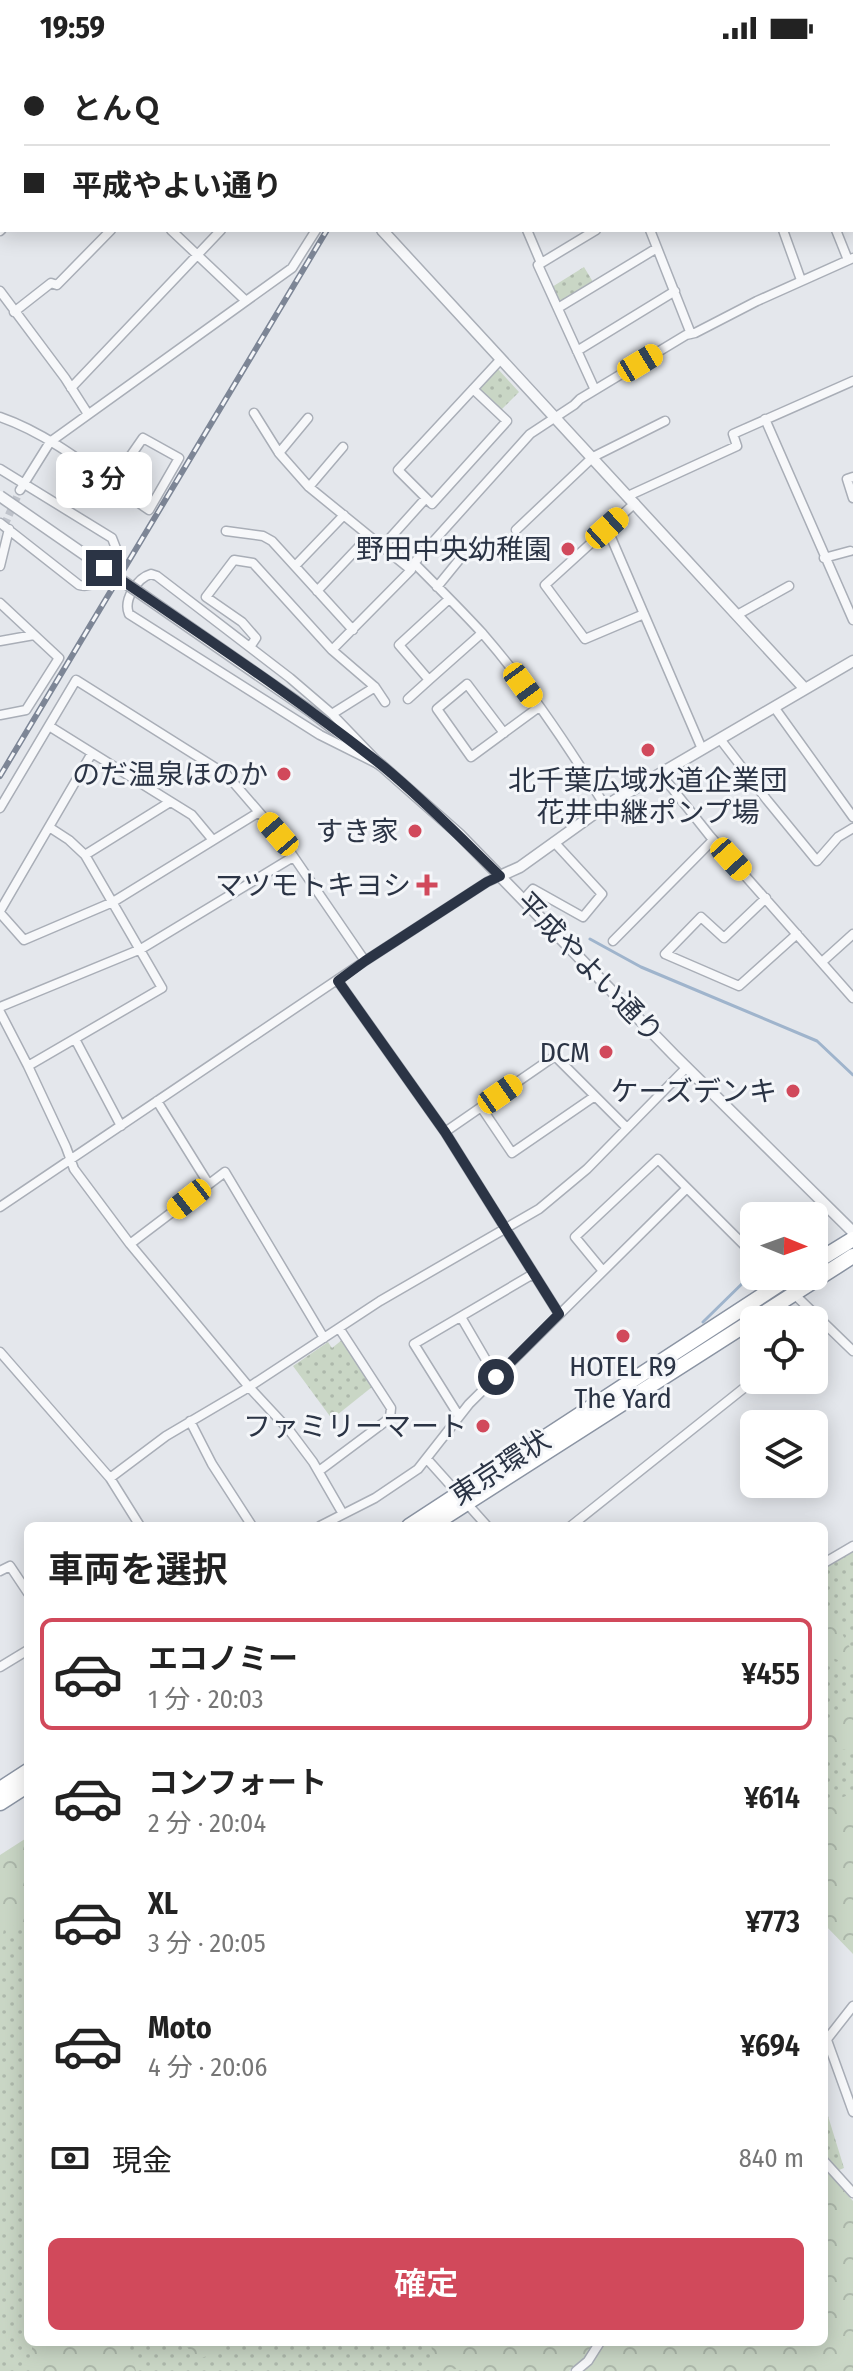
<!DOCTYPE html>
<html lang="ja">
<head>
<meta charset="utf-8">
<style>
  body { margin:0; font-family:"Fira Sans Condensed","Noto Sans JP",sans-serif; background:#f2f2f2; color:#222; height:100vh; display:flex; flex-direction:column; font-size:30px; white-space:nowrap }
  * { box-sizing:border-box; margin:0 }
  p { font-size:26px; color:#767676 }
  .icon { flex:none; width:44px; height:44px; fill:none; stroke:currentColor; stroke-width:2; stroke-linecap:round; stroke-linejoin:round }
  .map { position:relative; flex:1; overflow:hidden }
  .drawer { position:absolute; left:24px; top:1466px; width:804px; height:824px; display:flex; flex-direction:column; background:#fff; border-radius:12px; box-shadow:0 4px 20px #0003 }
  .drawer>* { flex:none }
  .top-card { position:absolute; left:0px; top:0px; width:854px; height:176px; box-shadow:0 4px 20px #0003; display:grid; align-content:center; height:176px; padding:0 24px; background:#fff }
  .needle { width:52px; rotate:91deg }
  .tools { position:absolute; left:740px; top:1146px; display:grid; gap:16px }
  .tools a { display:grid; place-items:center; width:88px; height:88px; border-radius:12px; background:#fff; box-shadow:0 4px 20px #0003; font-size:40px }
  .end { position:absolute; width:36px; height:36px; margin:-18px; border:10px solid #2b3445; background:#fff; box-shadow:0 0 0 4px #fff }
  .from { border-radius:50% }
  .bubble { position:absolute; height:56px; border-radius:12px; background:#fff; box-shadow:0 4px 20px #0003; font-size:26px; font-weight:600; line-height:56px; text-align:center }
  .car { position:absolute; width:24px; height:48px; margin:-24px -12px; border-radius:10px; box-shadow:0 0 6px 2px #0007; background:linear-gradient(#f5c518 24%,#345 0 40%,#f5c518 0 76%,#345 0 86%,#f5c518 0) }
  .top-card b { display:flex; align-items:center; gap:28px; height:76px; font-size:30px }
  .top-card b+b { border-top:2px solid #e0e0e0 }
  .top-card i { width:20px; height:20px; background:#222 }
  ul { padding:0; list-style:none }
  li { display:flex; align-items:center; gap:24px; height:112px; margin:0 16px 12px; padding:0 8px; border:4px solid transparent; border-radius:12px }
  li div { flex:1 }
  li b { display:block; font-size:30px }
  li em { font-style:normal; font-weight:600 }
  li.on { border-color:#d1495b }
  li>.icon { width:72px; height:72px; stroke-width:1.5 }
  h2 { padding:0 24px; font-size:36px; line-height:96px }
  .pay { display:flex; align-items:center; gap:20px; height:88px; padding:0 24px; font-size:30px }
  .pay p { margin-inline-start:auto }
  .button { display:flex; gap:16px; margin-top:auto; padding:16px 24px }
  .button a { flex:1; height:92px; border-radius:12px; background:#d1495b; color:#fff; font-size:32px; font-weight:600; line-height:92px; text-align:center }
  .status { display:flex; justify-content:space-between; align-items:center; height:56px; padding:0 40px; background:#fff; direction:ltr }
  .status svg { height:22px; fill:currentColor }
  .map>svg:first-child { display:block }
</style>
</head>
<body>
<div class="status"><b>19:59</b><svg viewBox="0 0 49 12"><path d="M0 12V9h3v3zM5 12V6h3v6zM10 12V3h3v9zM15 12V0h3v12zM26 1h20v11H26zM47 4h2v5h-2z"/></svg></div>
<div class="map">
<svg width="853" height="2315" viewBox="0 0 853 2315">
  <defs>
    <pattern id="green-dots" width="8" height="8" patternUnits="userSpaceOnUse" patternTransform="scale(2)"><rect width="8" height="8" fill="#c9d6c5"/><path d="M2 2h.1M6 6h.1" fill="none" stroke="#adb8ab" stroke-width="1.8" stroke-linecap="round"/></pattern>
    <pattern id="forest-crowns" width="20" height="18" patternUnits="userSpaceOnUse" patternTransform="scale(2)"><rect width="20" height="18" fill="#c9d6c5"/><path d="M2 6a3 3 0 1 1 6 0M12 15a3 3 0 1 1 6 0" fill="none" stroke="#adb8ab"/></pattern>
  </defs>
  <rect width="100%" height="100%" fill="#e4e7ec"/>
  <path fill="url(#green-dots)" d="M584 211 593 226 562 245 558 244 552 231Z
    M498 313 519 336 501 354 481 336V331Z
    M342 1284 372 1331 332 1363 293 1310 328 1286 332 1292Z
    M853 1493V1882L824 1849V1512Z
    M28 1829V2286H595L569 2315H0V1853Z
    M824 2047 844 2112 834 2116 824 2104Z"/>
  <path fill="url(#forest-crowns)" d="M824 1546 853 1597V1612L824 1597Z
    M853 1641V1694L835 1693 824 1697V1669L833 1667Z
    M853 1737V1898L824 1868V1749Z
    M28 1781V1870L19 1868 4 1873 0 1891V1799Z
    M824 2112 853 2145V2315H582L597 2300 604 2286H824Z
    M32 2286H128L136 2315H32Z
    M183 2286H223C213 2297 210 2303 195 2301Z
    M431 2286H595L588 2299 569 2315H481L468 2312 434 2315Z"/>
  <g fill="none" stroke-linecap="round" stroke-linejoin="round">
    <path stroke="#9fb4cc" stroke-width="3" d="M590 883 641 911 817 985 853 1019
      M813 1160 816 1157
      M703 1266 754 1216"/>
    <path stroke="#bfc3cb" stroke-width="8" stroke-dasharray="8 4" stroke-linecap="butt" d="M4 470 20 434"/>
    <defs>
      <path id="minor" d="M510 0 512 2
        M556 0 558 2
        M639 0 640 2
        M54 2 55 0
        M167 2 168 0
        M587 2 589 0
        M0 59 2 57
        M171 174 246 245
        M527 174 541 207
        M650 174 691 278
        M783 174 801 224
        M836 174 848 204
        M0 175 2 173
        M0 235 65 322 88 358
        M558 252 657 192
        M14 256 51 227 57 229 111 174
        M577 295 675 235
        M71 332 221 174
        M473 333 507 365 432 448 398 414 501 303
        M595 334 538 209 596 174
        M254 357 279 397 309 431 411 514
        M0 361C55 380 102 422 149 454L179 402 143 382 111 428
        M765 363 853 564
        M279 397 308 362
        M0 413 112 482 117 495C111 511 99 534 79 529L0 467
        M853 421 847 423 853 442
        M309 431 343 391
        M20 434 50 386 292 212 316 174
        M628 440 737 390 733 378 853 325
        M635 447 545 529 585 583 644 558
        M607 472 702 693
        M516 474 593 401 665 365
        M226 475 263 480 272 485 353 574
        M382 491 426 442
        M824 502 850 495
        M414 507C437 530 461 554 483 578 529 631 569 691 605 750
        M0 510 9 473
        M295 510 344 459
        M151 518 157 520 290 622 332 658 382 710 320 679 129 558C123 544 137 522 151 518Z
        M437 531 459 504
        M317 535 369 480
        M449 543 399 589 429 624 482 577
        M0 547 59 602 26 654 0 659
        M737 559 789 530
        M0 585 34 579
        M250 591 256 582 242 566 206 541 234 504 253 507 332 594 375 631 385 646
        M332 594 411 514 414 507 530 378 574 349 580 343 686 279 695 277 757 245 853 202
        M408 643 429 624
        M774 651 853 761
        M332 658 375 631
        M49 670 192 759 212 783
        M504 677 467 628 437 653 471 701 539 651
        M720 683 767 744 817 805 838 781 853 772
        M660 717 710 780 853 942
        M0 752 76 624 227 719 278 778 365 905
        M85 799 170 746
        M766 842 724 882 701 861 665 898 739 930 797 878
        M524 843 533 833 583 861 602 838 554 786
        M0 855 92 697
        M0 857 24 884 113 846 259 756
        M613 885 713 784
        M822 906 853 878
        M338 925 445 1076 559 1258
        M0 951 141 893 293 801
        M0 956 28 1010 66 1091 74 1113 130 1188 249 1331 289 1374 313 1406 343 1458
        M75 983 121 1070
        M28 1010 162 932 85 799 69 784 49 771
        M157 1045 208 1127
        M481 1051 512 1097 595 1040
        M445 1076 555 1000 627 1072
        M0 1151 365 905 487 826 500 820
        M130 1188 225 1116 324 1282
        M603 1215 575 1181 658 1103 754 1199
        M793 1237 853 1295
        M461 1261 496 1321
        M814 1276 824 1268
        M0 1296 110 1422 140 1470
        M459 1360 414 1288 533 1218
        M190 1365 212 1408 252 1470
        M427 1403 487 1470
        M319 1415 390 1362 391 1352 339 1272
        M110 1422 166 1380 249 1331 380 1245 539 1153 587 1113 687 1011
        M320 1470 375 1442 418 1413 469 1348 686 1133
        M571 1470 754 1324
        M824 1507 853 1490
        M0 1515 10 1510 28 1537
        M0 1611 28 1594
        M827 1984 853 2056
        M824 1987 853 1950
        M824 2105 853 2137
        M576 2315 588 2305 600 2286"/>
      <path id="tertiary" d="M249 0 251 2
        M382 174 805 633
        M313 657 382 710 459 778 674 999 853 1176
        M500 820 520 811 605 750 853 605"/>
      <path id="trunk" d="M814 1207 853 1183
        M409 1470 792 1220
        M431 1470 853 1200
        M0 1733 28 1715
        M0 1747 28 1729"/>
    </defs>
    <use href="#minor" stroke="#a9aeb7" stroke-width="11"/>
    <use href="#tertiary" stroke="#a9aeb7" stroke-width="13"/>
    <use href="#trunk" stroke="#8b94a3" stroke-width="17"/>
    <use href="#minor" stroke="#f7f8fa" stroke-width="8"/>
    <use href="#tertiary" stroke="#f7f8fa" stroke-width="10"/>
    <use href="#trunk" stroke="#fff" stroke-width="14"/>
    <defs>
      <path id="rail" d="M428 2 429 0
        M0 720 327 174"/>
    </defs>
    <use href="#rail" stroke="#7d8696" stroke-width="6"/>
    <use href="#rail" stroke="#f4f6f9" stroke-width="3" stroke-dasharray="9" stroke-linecap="butt"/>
    <defs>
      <path id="tertiary-bridge" d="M0 440 313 657"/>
    </defs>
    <use href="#tertiary-bridge" stroke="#a9aeb7" stroke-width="13" stroke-linecap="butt"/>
    <use href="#tertiary-bridge" stroke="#f7f8fa" stroke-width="10"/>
  </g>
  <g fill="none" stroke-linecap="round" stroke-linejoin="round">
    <path stroke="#2b3445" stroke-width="10" d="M104 512C198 577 295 640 384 711 425 745 462 783 500 820L487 826 365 905 338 925 445 1076 559 1258 496 1321"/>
  </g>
  <g fill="#d1495b" stroke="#f4f6f9" stroke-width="3">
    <circle cx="568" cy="493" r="8"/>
    <circle cx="648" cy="694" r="8"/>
    <circle cx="284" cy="718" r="8"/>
    <circle cx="415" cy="775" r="8"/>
    <path d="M423 817h8v8h8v8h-8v8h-8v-8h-8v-8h8z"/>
    <circle cx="606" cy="996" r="8"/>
    <circle cx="793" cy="1035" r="8"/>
    <circle cx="623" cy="1280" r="8"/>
    <circle cx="483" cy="1370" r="8"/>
  </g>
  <g text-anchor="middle" stroke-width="6" stroke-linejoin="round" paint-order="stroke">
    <g font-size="28" fill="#2b3445" stroke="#f4f6f9" text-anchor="end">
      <text x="552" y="503">野田中央幼稚園</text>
      <text x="268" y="728">のだ温泉ほのか</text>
      <text x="648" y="734" text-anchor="middle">北千葉広域水道企業団<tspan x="648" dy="32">花井中継ポンプ場</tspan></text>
      <text x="399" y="785">すき家</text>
      <text x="411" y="839">マツモトキヨシ</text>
      <text x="590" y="1006">DCM</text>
      <text x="777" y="1045">ケーズデンキ</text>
      <text x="623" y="1320" text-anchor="middle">HOTEL R9<tspan x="623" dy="32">The Yard</tspan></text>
      <text x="467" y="1380">ファミリーマート</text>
    </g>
    <g font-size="28" fill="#2b3445" stroke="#f4f6f9">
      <text transform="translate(590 911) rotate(46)" y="10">平成やよい通り</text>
      <text transform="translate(500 1411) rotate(-33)" y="10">東京環状</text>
    </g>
  </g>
</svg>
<div class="tools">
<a><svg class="needle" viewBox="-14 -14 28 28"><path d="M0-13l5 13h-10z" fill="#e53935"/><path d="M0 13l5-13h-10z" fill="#767676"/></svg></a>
<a><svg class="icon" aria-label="locate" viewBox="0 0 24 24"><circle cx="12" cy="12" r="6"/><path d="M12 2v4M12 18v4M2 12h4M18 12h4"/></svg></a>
<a><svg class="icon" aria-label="layers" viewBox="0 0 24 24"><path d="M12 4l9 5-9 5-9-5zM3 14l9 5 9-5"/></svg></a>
</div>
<i class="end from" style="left:496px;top:1321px"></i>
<i class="end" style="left:104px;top:512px"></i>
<div class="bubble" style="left:56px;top:396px;width:96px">3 分</div>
<i class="car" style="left:640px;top:307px;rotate:59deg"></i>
<i class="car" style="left:607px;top:472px;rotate:48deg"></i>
<i class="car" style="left:523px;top:629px;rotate:144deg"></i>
<i class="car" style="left:278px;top:778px;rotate:319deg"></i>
<i class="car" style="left:731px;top:803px;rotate:138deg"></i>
<i class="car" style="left:500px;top:1038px;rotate:55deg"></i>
<i class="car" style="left:189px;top:1143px;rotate:232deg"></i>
<div class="top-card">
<b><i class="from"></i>とんＱ</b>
<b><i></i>平成やよい通り</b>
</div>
<section class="drawer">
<h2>車両を選択</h2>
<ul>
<li class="on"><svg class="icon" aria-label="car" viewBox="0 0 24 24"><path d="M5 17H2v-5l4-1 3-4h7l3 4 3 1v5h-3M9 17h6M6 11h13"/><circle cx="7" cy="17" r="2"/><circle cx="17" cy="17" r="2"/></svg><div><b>エコノミー</b><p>1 分 · 20:03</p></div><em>¥455</em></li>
<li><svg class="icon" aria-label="car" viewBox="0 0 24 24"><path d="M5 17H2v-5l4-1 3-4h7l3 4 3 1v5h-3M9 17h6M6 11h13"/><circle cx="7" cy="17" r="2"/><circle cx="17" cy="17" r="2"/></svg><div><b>コンフォート</b><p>2 分 · 20:04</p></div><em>¥614</em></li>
<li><svg class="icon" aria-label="car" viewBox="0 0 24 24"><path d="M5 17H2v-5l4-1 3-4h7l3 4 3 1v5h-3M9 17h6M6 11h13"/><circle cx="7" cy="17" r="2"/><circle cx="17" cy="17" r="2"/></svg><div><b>XL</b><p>3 分 · 20:05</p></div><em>¥773</em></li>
<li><svg class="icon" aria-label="car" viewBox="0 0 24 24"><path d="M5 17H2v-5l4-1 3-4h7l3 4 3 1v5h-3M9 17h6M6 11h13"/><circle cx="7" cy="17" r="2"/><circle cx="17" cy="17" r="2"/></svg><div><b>Moto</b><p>4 分 · 20:06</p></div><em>¥694</em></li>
</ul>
<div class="pay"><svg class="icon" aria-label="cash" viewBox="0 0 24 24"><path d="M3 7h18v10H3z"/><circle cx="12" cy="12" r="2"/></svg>現金<p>840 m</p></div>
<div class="button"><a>確定</a></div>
</section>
</div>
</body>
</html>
